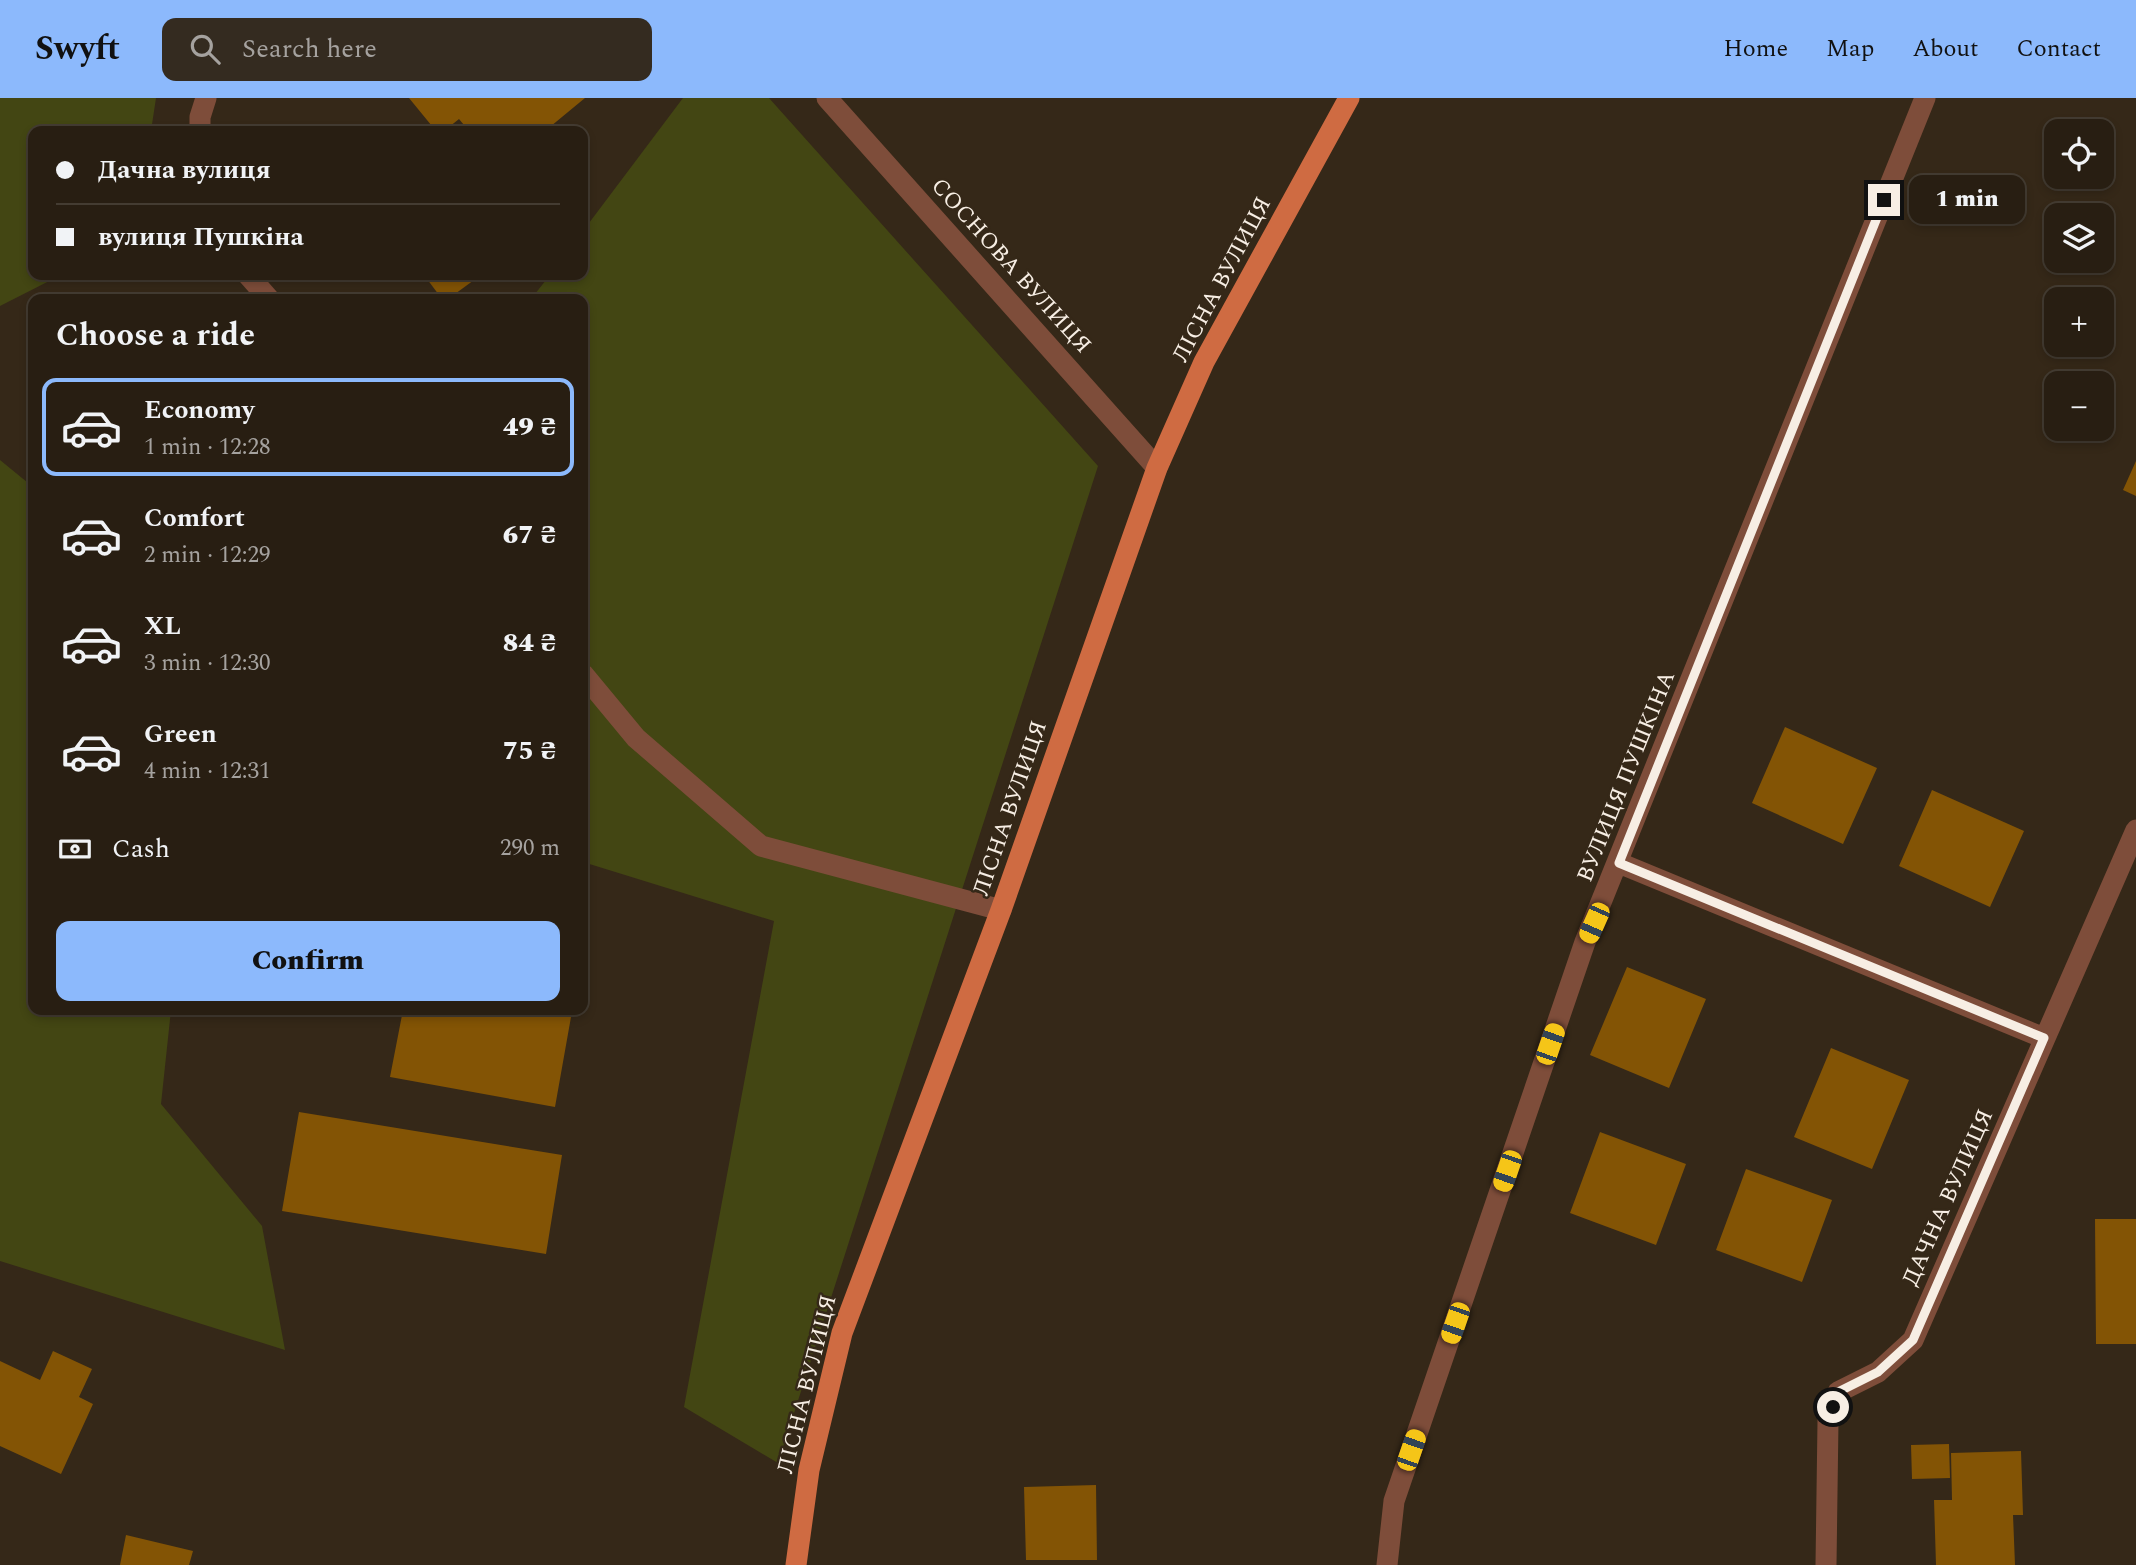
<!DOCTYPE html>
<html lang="en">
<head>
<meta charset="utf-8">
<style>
  body { margin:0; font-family:Spectral,serif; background:#342b20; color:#f1f3f6; height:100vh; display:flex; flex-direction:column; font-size:26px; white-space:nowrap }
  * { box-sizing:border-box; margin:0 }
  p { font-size:23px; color:#a5a29f }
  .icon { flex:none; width:38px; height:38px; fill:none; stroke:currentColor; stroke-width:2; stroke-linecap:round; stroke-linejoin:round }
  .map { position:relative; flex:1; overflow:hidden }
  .details { position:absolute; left:28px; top:196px; width:560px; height:721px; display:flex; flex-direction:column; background:#281e12; border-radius:14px; box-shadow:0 4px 10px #0003,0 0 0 2px #443c32 }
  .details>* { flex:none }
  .top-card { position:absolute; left:28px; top:28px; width:560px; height:154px; border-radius:14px; box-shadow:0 4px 10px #0003,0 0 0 2px #443c32; display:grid; align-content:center; height:154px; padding:0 28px; background:#281e12 }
  .fabs { position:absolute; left:2044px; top:21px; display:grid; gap:14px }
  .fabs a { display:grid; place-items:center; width:70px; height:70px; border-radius:14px; background:#281e12; box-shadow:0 4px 10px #0003,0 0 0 2px #443c32; font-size:35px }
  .end { position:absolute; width:32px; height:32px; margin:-16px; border:9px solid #f7eee4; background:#111; box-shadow:0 0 0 4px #111 }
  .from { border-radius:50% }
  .bubble { position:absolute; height:49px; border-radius:14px; background:#281e12; box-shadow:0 4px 10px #0003,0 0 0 2px #443c32; font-size:23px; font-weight:800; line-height:49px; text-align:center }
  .car { position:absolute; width:21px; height:42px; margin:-21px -10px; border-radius:9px; box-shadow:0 0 5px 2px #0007; background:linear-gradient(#f5c518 24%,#345 0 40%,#f5c518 0 76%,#345 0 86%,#f5c518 0) }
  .top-card b { display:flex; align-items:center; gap:24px; height:66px; font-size:26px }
  .top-card b+b { border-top:2px solid #443c32 }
  .top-card i { width:18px; height:18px; background:#f1f3f6 }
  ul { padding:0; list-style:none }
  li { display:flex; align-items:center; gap:21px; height:98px; margin:0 14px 10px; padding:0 14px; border:4px solid transparent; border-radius:14px }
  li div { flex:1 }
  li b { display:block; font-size:26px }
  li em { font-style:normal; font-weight:800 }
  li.on { border-color:#8cb9fc }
  li>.icon { width:63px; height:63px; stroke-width:1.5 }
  h2 { padding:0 28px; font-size:32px; line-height:84px }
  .pay { display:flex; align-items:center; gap:18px; height:77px; padding:0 28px; font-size:26px }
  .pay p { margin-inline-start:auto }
  .cta { display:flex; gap:14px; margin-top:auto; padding:14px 28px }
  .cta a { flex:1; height:80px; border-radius:14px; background:#8cb9fc; color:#111; font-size:28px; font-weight:800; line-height:80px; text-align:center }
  header { display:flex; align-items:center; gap:42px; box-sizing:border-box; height:98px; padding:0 35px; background:#8cb9fc; color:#111 }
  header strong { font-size:33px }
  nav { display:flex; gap:38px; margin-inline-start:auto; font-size:24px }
  .search { width:490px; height:63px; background:#342b20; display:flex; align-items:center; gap:18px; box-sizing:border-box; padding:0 24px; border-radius:14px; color:#a5a29f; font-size:26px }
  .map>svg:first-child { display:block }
</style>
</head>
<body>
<header>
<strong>Swyft</strong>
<div class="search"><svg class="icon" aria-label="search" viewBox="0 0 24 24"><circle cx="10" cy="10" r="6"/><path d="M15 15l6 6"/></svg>Search here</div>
<nav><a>Home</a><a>Map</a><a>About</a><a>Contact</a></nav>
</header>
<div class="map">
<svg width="2136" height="1467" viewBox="0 0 2136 1467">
  <rect width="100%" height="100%" fill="#352818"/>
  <path fill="#434613" d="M0 0H156L151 33H33V177H61L0 208Z
    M683 0H769L1098 368 778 1365 684 1309 774 823 583 764V201H531L550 177H583V133Z
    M0 362 33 389V912H171L161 1006 262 1128 285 1252 0 1163Z"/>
  <path fill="#835405" d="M409 0H585L545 33H469L459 21 444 33H436Z
    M424 177H481L448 201H442Z
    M2136 363V398L2123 392Z
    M1785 629 1877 670 1843 746 1752 705Z
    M1932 692 2024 733 1990 809 1899 768Z
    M1627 869 1706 901 1669 990 1590 957Z
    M403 912H530L571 919 555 1009 390 979Z
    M1831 950 1909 982 1872 1071 1794 1039Z
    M299 1014 562 1057 546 1156 282 1113Z
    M1600 1034 1686 1066 1656 1147 1570 1115Z
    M1746 1071 1832 1102 1802 1184 1716 1152Z
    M2095 1121H2136V1246H2096Z
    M53 1253 92 1271 79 1299 93 1306 61 1376 0 1348V1263L40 1282Z
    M1949 1346 1950 1380 1912 1381 1911 1347Z
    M2021 1353 2023 1417H2013L2015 1467H1936L1934 1402H1952L1951 1355Z
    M1096 1387 1097 1462H1026L1024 1389Z
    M126 1437 193 1453 189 1467H120Z"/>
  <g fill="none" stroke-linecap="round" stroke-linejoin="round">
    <path stroke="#7e4d3a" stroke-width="21" d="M827 0 1157 370
      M200 33V19L206 0
      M248 177 269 201
      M583 576 636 640 761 748 1001 812
      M1619 765 2044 940
      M1387 1467 1394 1403 1585 844 1925 0
      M1826 1467 1828 1323 1838 1294 1878 1274 1913 1242 2136 732"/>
    <path stroke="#cf6b42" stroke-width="21" d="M796 1467 809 1372 842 1235 1001 812 1157 370 1204 264 1349 0"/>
  </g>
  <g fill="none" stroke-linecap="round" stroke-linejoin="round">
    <path stroke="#f7eee4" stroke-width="9" d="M1833 1309 1838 1294 1878 1274 1913 1242 2044 940 1619 765 1884 102"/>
  </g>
  <g text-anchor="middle" stroke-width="5" stroke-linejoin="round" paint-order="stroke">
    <g font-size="23" fill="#f7eee4" stroke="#352818">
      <text transform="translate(1012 167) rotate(48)" y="8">СОСНОВА ВУЛИЦЯ</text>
      <text transform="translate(1221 181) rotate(-62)" y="8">ЛІСНА ВУЛИЦЯ</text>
      <text transform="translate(1625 678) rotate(-68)" y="8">ВУЛИЦЯ ПУШКІНА</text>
      <text transform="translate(1009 710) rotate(-71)" y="8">ЛІСНА ВУЛИЦЯ</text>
      <text transform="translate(1947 1099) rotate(-66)" y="8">ДАЧНА ВУЛИЦЯ</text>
      <text transform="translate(806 1286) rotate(-76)" y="8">ЛІСНА ВУЛИЦЯ</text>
    </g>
  </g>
</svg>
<div class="fabs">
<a><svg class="icon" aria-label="locate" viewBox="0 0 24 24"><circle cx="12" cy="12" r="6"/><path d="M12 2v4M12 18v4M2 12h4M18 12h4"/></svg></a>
<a><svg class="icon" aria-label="layers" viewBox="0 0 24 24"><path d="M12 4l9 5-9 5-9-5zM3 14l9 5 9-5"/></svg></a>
<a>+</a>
<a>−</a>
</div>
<i class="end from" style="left:1833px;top:1309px"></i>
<i class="end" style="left:1884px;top:102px"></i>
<div class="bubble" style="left:1909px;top:77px;width:116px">1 min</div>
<i class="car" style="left:1594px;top:825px;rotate:204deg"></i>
<i class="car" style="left:1550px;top:946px;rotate:19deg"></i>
<i class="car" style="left:1507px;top:1073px;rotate:199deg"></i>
<i class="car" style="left:1455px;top:1225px;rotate:199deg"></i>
<i class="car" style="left:1411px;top:1352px;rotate:19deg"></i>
<div class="top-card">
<b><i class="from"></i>Дачна вулиця</b>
<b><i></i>вулиця Пушкіна</b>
</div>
<section class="details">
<h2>Choose a ride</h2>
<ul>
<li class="on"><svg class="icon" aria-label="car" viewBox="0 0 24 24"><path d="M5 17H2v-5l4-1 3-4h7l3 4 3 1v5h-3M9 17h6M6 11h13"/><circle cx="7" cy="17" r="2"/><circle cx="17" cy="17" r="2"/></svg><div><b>Economy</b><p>1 min · 12:28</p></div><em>49 ₴</em></li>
<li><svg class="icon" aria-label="car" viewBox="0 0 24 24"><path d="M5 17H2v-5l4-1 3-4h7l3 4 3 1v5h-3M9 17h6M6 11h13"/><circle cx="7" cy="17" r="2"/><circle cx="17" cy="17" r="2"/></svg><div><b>Comfort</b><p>2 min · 12:29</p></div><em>67 ₴</em></li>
<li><svg class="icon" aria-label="car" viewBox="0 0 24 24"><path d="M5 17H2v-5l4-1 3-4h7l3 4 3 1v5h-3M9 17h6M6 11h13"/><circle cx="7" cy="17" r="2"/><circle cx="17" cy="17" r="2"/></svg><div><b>XL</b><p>3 min · 12:30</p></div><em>84 ₴</em></li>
<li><svg class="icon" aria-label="car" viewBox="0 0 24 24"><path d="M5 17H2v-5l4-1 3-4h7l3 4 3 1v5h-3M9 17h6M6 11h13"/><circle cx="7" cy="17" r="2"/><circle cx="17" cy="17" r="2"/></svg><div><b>Green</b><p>4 min · 12:31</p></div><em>75 ₴</em></li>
</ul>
<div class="pay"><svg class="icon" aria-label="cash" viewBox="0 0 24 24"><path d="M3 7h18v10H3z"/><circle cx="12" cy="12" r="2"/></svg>Cash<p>290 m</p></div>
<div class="cta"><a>Confirm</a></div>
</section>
</div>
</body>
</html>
